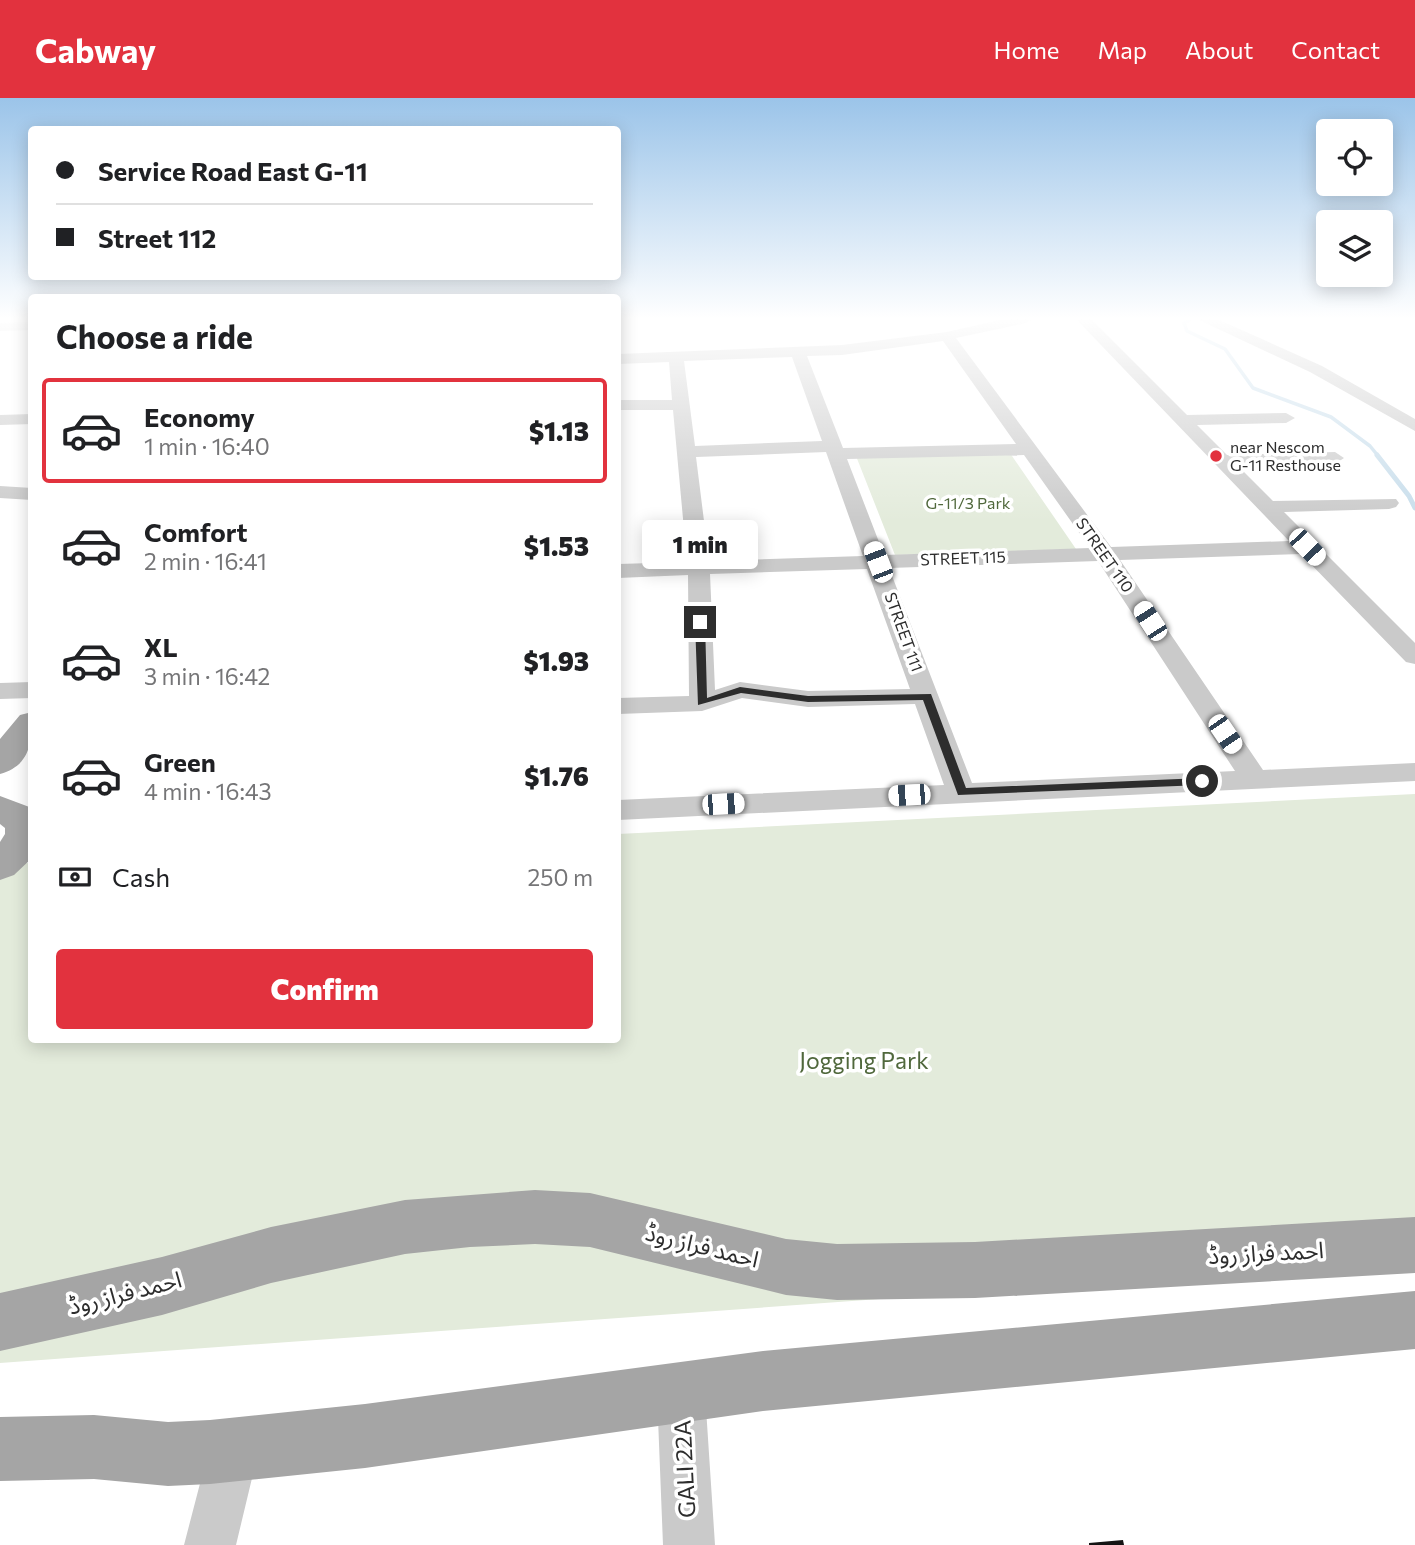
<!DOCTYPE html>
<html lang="en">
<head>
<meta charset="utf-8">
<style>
  body { margin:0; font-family:Commissioner,"Noto Sans Arabic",sans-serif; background:#f2f2f2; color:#202124; height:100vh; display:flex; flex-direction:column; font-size:26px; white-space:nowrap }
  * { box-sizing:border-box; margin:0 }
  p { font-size:23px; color:#757577 }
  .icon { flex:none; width:38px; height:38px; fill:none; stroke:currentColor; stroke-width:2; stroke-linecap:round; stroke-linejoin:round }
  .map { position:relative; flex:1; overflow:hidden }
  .sheet { position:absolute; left:28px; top:196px; width:593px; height:749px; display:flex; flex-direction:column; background:#fff; border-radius:7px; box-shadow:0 4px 18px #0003 }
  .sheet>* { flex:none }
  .top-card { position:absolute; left:28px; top:28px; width:593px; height:154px; border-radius:7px; box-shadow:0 4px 18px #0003; display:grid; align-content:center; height:154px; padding:0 28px; background:#fff }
  .controls { position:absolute; left:1316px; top:21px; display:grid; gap:14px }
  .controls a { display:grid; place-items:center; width:77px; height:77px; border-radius:7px; background:#fff; box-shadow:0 4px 18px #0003; font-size:35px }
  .end { position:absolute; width:32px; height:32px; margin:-16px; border:9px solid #2d2d2d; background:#fff; box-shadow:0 0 0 4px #fff }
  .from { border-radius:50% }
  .bubble { position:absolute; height:49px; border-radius:7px; background:#fff; box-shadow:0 4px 18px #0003; font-size:23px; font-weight:800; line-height:49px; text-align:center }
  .car { position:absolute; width:21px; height:42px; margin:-21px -10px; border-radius:9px; box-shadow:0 0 5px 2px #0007; background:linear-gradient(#fff 24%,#345 0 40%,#fff 0 76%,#345 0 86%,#fff 0) }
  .top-card b { display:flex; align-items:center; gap:24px; height:66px; font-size:26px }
  .top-card b+b { border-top:2px solid #e0e0e0 }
  .top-card i { width:18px; height:18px; background:#202124 }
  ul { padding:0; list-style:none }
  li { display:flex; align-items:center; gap:21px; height:105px; margin:0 14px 10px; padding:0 14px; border:4px solid transparent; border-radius:7px }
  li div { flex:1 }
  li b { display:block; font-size:26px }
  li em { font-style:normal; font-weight:800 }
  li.active { border-color:#e2323e }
  li>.icon { width:63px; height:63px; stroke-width:1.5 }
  h2 { padding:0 28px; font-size:32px; line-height:84px }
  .pay { display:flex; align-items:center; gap:18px; height:77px; padding:0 28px; font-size:26px }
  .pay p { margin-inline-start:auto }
  .cta { display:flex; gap:14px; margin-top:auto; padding:14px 28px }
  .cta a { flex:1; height:80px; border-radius:7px; background:#e2323e; color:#fff; font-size:28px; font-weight:800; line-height:80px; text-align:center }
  header { display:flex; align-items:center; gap:42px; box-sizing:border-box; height:98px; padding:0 35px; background:#e2323e; color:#fff }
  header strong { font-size:33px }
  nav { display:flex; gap:38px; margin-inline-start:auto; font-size:24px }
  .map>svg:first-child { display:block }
</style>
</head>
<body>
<header>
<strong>Cabway</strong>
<nav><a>Home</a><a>Map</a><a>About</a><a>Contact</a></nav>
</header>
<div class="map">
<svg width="1415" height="1447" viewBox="0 0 1415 1447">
  <rect width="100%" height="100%" fill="#fff"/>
  <path fill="#e3ebdb" d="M1010 355 1076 451 895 457 856 358Z
    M1415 696V1162L0 1265V766L31 765 32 942H618V736Z"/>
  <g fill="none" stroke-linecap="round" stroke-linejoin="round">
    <path stroke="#c7ddeb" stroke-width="3.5" d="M1191 221 1184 225 1187 233 1225 251 1253 290 1331 319 1370 348 1379 359"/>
    <path stroke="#c7ddeb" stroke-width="5" d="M1377 357 1409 398 1415 410"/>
  </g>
  <path fill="#141414" d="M1123 1442 1124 1447H1089V1445Z"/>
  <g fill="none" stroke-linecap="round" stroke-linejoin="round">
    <path fill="#cacaca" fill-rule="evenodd" d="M1004 221H1033L1026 225 956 240 1111 449 1289 443 1076 221H1091L1187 317 1286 315 1295 320 1286 325 1197 327 1227 357 1335 354 1344 360 1335 366 1238 368 1273 403 1396 401 1399 405 1396 409 1389 411 1284 414 1415 545V566L1406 564 1301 456 1120 462 1263 672 1415 665V683L618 722V702L944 687 915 606 808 609 742 600 702 613 618 616V600L689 598 688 477 618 480V466L687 464 673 312H618V302H672L669 264 618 266V256L842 247 947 234ZM943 243 1016 346 843 350 807 258 842 257ZM792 259 822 343 695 348 684 263ZM826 354 863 458 709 463 696 359ZM1024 357 1090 450 884 457 847 361ZM1098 463 1235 673 972 685 889 470ZM867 471 910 591 808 593 740 584 715 592 710 476Z
      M1197 221H1217L1322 268 1415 321V333L1310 274Z
      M32 224V232L0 233V225Z
      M32 316V326L0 327V317Z
      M0 388 32 390V402L0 400Z
      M32 584V600L0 601V585Z
      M681 1271 698 1278 705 1295 715 1447H663L657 1295 664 1278Z
      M234 1326 251 1334 259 1351 236 1447H184L209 1351 217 1334Z"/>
    <path fill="#a5a5a5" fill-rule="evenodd" d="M32 614C32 642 32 667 0 676V641L20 617Z
      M0 698 32 710V760L14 777 0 782V744L5 736V730L0 726Z
      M535 1092 590 1095 786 1141 837 1146 975 1144 1415 1119V1175L975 1200 837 1202 786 1197 590 1149 535 1146 470 1149 405 1156 271 1185 162 1217 0 1253V1195L162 1159 271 1129 405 1102Z
      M1415 1193V1251L763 1313 365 1370 210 1386 168 1388 94 1381 0 1383V1319L94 1317 168 1324 210 1322 365 1306 763 1253Z"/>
  </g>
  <linearGradient id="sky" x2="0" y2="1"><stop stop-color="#9bc4e9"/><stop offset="0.52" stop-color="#fff"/><stop offset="1" stop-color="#fff" stop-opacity="0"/></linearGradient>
  <rect width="1415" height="424" fill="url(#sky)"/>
  <path fill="#2d2d2d" d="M700 522 705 524 707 600 740 589 808 598 931 596 966 690 1202 680 1207 683 1202 687 958 697 923 602 808 604 741 595 698 607 695 524Z"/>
  <circle fill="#e2323e" stroke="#fff" stroke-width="2.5" cx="1216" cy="358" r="7"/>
  <g text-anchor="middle" stroke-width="7" stroke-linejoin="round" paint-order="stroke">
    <g font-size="16" fill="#2d2d2d" stroke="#fff" text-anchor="start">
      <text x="1230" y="355">near Nescom<tspan x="1230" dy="18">G-11 Resthouse</tspan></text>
    </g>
    <g font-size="16" fill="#50683c" stroke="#fff">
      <text x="968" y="411">G-11/3 Park</text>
    </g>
    <g font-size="16" fill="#2d2d2d" stroke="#fff">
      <text transform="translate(1105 457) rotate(55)" y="6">STREET 110</text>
      <text transform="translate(963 460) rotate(-2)" y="6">STREET 115</text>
      <text transform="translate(904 534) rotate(70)" y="6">STREET 111</text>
    </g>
    <g font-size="23" fill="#50683c" stroke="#fff">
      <text x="864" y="971">Jogging Park</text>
    </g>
    <g font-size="23" fill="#2d2d2d" stroke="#fff">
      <text transform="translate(702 1148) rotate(14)" y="8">احمد فراز روڈ</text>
      <text transform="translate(1266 1155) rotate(-3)" y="8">احمد فراز روڈ</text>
      <text transform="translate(125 1195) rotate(-14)" y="8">احمد فراز روڈ</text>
      <text transform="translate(685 1371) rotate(-93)" y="8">GALI 22A</text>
    </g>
  </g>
</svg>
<div class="controls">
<a><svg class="icon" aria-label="locate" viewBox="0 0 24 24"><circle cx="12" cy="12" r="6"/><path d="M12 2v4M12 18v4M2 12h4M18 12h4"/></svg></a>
<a><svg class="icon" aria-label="layers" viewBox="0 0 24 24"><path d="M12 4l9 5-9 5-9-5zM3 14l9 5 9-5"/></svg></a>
</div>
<i class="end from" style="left:1202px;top:683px"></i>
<i class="end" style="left:700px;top:524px"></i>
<div class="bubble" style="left:642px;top:422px;width:116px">1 min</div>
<i class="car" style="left:1307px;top:449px;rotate:136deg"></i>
<i class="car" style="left:878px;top:464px;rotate:339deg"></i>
<i class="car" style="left:1150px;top:523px;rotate:327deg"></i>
<i class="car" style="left:1225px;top:636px;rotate:146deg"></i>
<i class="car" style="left:909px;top:697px;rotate:267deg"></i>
<i class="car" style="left:723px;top:706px;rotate:87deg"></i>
<div class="top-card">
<b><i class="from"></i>Service Road East G-11</b>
<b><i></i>Street 112</b>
</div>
<section class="sheet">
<h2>Choose a ride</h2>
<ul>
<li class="active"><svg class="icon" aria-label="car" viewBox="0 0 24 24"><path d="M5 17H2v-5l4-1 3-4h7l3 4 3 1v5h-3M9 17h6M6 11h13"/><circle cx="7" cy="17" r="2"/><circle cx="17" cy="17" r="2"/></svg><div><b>Economy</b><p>1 min · 16:40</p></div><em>$1.13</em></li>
<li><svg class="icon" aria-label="car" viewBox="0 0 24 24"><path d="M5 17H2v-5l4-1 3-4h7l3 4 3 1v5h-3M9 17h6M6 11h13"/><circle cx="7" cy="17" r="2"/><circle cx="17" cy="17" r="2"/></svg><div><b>Comfort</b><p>2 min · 16:41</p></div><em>$1.53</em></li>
<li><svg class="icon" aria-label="car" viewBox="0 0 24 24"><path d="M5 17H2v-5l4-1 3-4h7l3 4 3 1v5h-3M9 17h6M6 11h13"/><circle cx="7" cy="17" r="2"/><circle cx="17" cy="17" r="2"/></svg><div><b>XL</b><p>3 min · 16:42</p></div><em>$1.93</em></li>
<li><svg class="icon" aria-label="car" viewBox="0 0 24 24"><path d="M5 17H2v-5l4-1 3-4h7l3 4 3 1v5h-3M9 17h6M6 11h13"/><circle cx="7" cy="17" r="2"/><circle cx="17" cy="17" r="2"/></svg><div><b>Green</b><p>4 min · 16:43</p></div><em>$1.76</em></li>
</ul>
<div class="pay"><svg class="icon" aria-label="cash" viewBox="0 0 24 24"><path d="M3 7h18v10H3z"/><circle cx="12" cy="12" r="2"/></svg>Cash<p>250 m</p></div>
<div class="cta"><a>Confirm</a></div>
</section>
</div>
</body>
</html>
